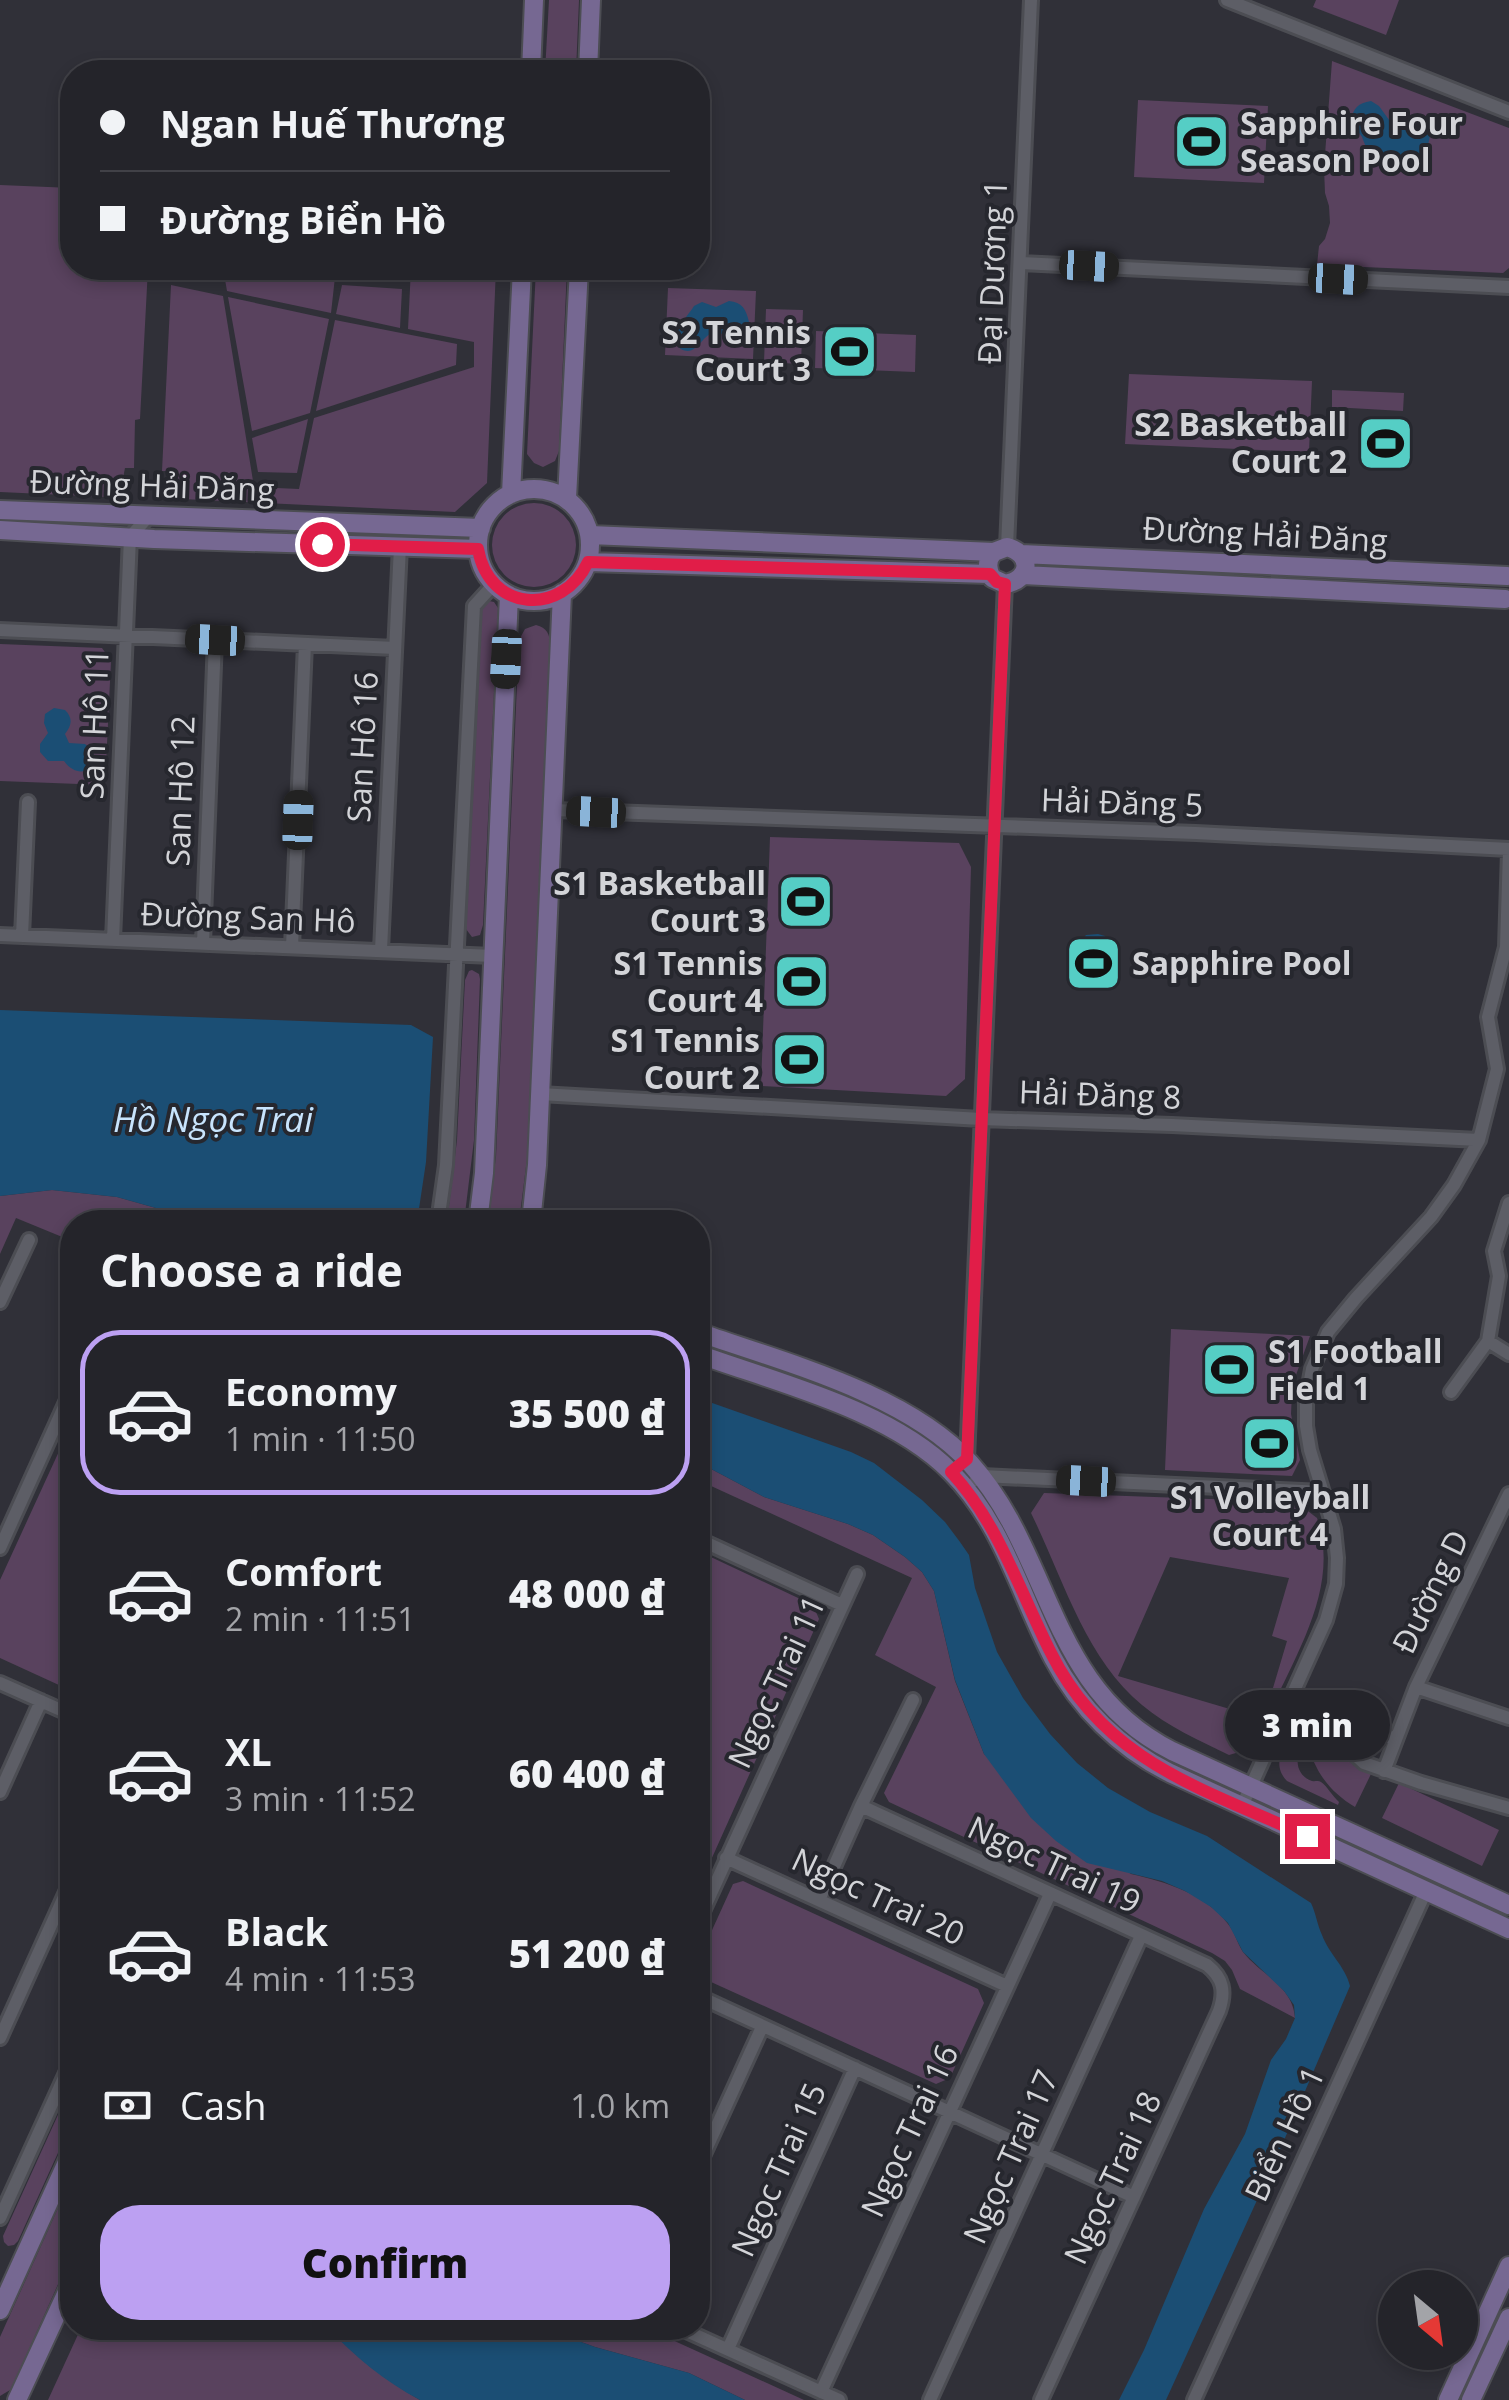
<!DOCTYPE html>
<html lang="en">
<head>
<meta charset="utf-8">
<style>
  body { margin:0; font-family:"Open Sans",sans-serif; background:#2c2c32; color:#f1f3f6; height:100vh; display:flex; flex-direction:column; font-size:38px; white-space:nowrap }
  * { box-sizing:border-box; margin:0 }
  p { font-size:32px; color:#a3a4a8 }
  .icon { flex:none; width:55px; height:55px; fill:none; stroke:currentColor; stroke-width:2; stroke-linecap:round; stroke-linejoin:round }
  .map { position:relative; flex:1; overflow:hidden }
  .details { position:absolute; left:60px; top:1210px; width:650px; height:1130px; display:flex; flex-direction:column; background:#24242a; border-radius:40px; box-shadow:0 5px 15px #0003,0 0 0 2px #414147 }
  .details>* { flex:none }
  .top-card { position:absolute; left:60px; top:60px; width:650px; height:220px; border-radius:40px; box-shadow:0 5px 15px #0003,0 0 0 2px #414147; display:grid; align-content:center; height:220px; padding:0 40px; background:#24242a }
  .needle { width:65px; rotate:151deg }
  .controls { position:absolute; left:1378px; top:2270px; display:grid; gap:20px }
  .controls a { display:grid; place-items:center; width:100px; height:100px; border-radius:50%; background:#24242a; box-shadow:0 5px 15px #0003,0 0 0 2px #414147; font-size:50px }
  .end { position:absolute; width:45px; height:45px; margin:-22px; border:12px solid #e11d48; background:#fff; box-shadow:0 0 0 5px #fff }
  .from { border-radius:50% }
  .bubble { position:absolute; height:70px; border-radius:35px; background:#24242a; box-shadow:0 5px 15px #0003,0 0 0 2px #414147; font-size:32px; font-weight:800; line-height:70px; text-align:center }
  .car { position:absolute; width:30px; height:60px; margin:-30px -15px; border-radius:12px; box-shadow:0 0 8px 2px #0007; background:linear-gradient(#222 24%,#8ab4d8 0 40%,#222 0 76%,#8ab4d8 0 86%,#222 0) }
  .top-card b { display:flex; align-items:center; gap:35px; height:95px; font-size:38px }
  .top-card b+b { border-top:2px solid #414147 }
  .top-card i { width:25px; height:25px; background:#f1f3f6 }
  ul { padding:0; list-style:none }
  li { display:flex; align-items:center; gap:30px; height:165px; margin:0 20px 15px; padding:0 20px; border:5px solid transparent; border-radius:40px }
  li div { flex:1 }
  li b { display:block; font-size:38px }
  li em { font-style:normal; font-weight:800 }
  li.on { border-color:#bca0f2 }
  li>.icon { width:90px; height:90px; stroke-width:1.5 }
  h2 { padding:0 40px; font-size:45px; line-height:120px }
  .pay { display:flex; align-items:center; gap:25px; height:110px; padding:0 40px; font-size:38px }
  .pay p { margin-inline-start:auto }
  .cta { display:flex; gap:20px; margin-top:auto; padding:20px 40px }
  .cta a { flex:1; height:115px; border-radius:40px; background:#bca0f2; color:#111; font-size:40px; font-weight:800; line-height:115px; text-align:center }
  .map>svg:first-child { display:block }
</style>
</head>
<body>
<div class="map">
<svg width="1509" height="2400" viewBox="0 0 1509 2400">
  <rect width="100%" height="100%" fill="#303038"/>
  <path fill="#59425e" d="M549 0H579L576 72H545Z
    M1316 0H1399L1386 35 1313 7Z
    M1332 61 1509 128V268L1503 273 1317 265 1319 246 1325 239 1330 223 1329 206 1325 193 1324 168Z
    M1138 100 1268 106 1264 183 1134 177Z
    M0 185 72 188V268H148L140 419 135 420 134 468H125L121 488 108 497 0 492Z
    M223 268H336L331 313 227 291Z
    M411 268H496L487 483 455 512 182 499 174 491 166 471H162L171 285 223 296 254 487 299 489 314 418 474 367V342L408 329Z
    M536 268H567L559 451 555 461 543 467 534 463 527 454Z
    M342 285 402 289 400 328 336 314Z
    M668 288 756 291 753 359 665 355Z
    M228 297 329 319 310 413 252 431Z
    M766 309 803 310 801 364 764 362Z
    M335 320 457 344 456 365 316 411Z
    M816 331 916 335 915 372 815 368Z
    M1129 374 1312 381 1309 452 1125 444Z
    M1332 390 1404 393 1403 411 1332 407Z
    M308 419 297 473 258 472 252 438Z
    M492 545a42 42 0 1 1 84 0a42 42 0 1 1-84 0Z
    M489 601 494 602 498 608 483 925 480 935 472 937 466 929 481 609 482 605Z
    M536 625C547 628 550 634 550 645L527 1159 519 1222H487L496 1157 519 640 525 629Z
    M0 644 102 648 111 661 105 785 0 781Z
    M770 837 959 843 971 867 965 1079 946 1096 761 1086Z
    M472 970 479 974 480 979 474 1140 464 1222H447L457 1140 465 980 469 971Z
    M52 1190 117 1197 156 1208 195 1222H72V1241L16 1218 0 1254V1196Z
    M1171 1329 1310 1336 1296 1375 1292 1393 1291 1414 1300 1460 1292 1476 1165 1470Z
    M72 1423V1691L0 1658V1580Z
    M698 1462 764 1497 848 1524 873 1535 905 1557 922 1572 934 1591 955 1681 984 1754 1131 1874C1166 1882 1206 1894 1228 1924 1235 1932 1237 1943 1243 1952 1261 1975 1293 1986 1295 2018L1240 1989 1232 1970 1225 1961 1212 1953 889 1802 884 1793 936 1687 875 1655 912 1578 698 1480Z
    M1044 1493 1296 1502 1317 1518C1340 1585 1298 1650 1271 1710L1267 1708 1287 1641 1272 1636 1289 1578 1170 1557 1118 1676 1267 1720 1253 1748 1229 1755C1199 1740 1168 1727 1142 1705 1085 1658 1063 1578 1031 1513Z
    M698 1551 813 1605 819 1619 698 1889Z
    M1294 1727 1339 1739 1354 1761 1371 1774 1355 1807C1340 1798 1328 1787 1319 1772 1310 1755 1308 1743 1291 1732Z
    M1288 1737 1304 1744C1294 1756 1295 1775 1312 1781 1315 1782 1318 1780 1321 1782 1327 1786 1333 1797 1339 1802L1338 1805 1287 1781C1273 1766 1281 1753 1288 1737Z
    M1399 1783 1499 1830 1482 1866 1382 1818Z
    M743 1881 978 1989 984 2003 950 2078 936 2084 700 1977 698 1961 733 1884Z
    M72 2084V2122L18 2241 14 2245 8 2246 4 2242 3 2236Z
    M72 2177V2253L13 2385 10 2390 0 2396V2337Z
    M81 2328H328C360 2360 381 2377 420 2400H48Z
    M542 2328H646L804 2400H745L689 2373 595 2347Z"/>
  <path fill="#1b4e74" d="M1371 101 1379 106 1392 124C1408 130 1420 117 1430 136L1427 149 1424 153 1403 156 1390 162 1375 160 1369 155 1362 137 1351 121C1353 108 1358 103 1371 101Z
    M729 301C742 302 746 309 749 322L741 333C736 334 729 335 724 335 721 334 719 332 716 332 702 333 697 358 681 349 665 339 688 316 694 306L702 302 716 307Z
    M54 708 65 710C73 718 72 725 65 734L69 743 85 744 93 751C97 774 76 778 64 761H48L40 752V744L48 733 44 723 45 714Z
    M1098 934 1105 936 1108 941 1107 970 1089 985 1082 986 1078 982 1080 942 1086 935Z
    M0 1010 411 1025 433 1037 426 1162 417 1222H195L156 1208 117 1197 52 1190 0 1196Z
    M698 1398 851 1452 874 1463 922 1500 945 1522 960 1542 969 1555 975 1588 997 1652 1023 1698 1050 1734 1077 1763 1108 1788 1150 1812 1207 1836 1311 1903C1316 1914 1317 1924 1322 1935 1329 1954 1345 1966 1350 1986L1279 2152 1166 2400H1119L1144 2350 1204 2209 1245 2134 1271 2060 1286 2039 1295 2018 1294 2005 1284 1991 1243 1952 1228 1923 1211 1907 1185 1891 1162 1881 1087 1863 1056 1841 1031 1818 984 1754 955 1680 934 1591 922 1572 905 1557 873 1535 848 1524 764 1497 698 1462Z
    M328 2328H542L595 2347 689 2373 745 2400H420C384 2381 355 2357 328 2328Z"/>
  <g fill="none" stroke-linecap="round" stroke-linejoin="round">
    <defs>
      <path id="street" d="M1227 0 1509 112
        M1021 263 1509 287
        M1007 547 1031 0
        M0 630 395 648
        M554 810 1196 833 1509 849
        M0 935 493 956
        M22 936 28 802
        M113 940 130 537 148 517
        M203 943 215 640
        M292 947 305 644
        M381 950 400 546
        M540 1094 981 1119 1172 1125 1479 1140
        M438 1222 446 1165 474 606 494 584
        M0 1302 29 1240
        M1488 1341 1509 1354
        M1451 1392 1488 1341 1499 1276 1494 1251 1509 1203
        M951 1471 967 1459 1005 584
        M976 1480 982 1476 1323 1492
        M698 1539 842 1605
        M0 1548 72 1389
        M0 1683 72 1715
        M1416 1687 1509 1718
        M1282 1716 1338 1731 1396 1738
        M1338 1731 1353 1753 1364 1763 1421 1783 1509 1808
        M1384 1771 1416 1687 1509 1494
        M0 1792 41 1701
        M861 1806 1207 1965C1223 1978 1226 1991 1219 2011L1041 2400
        M1242 1806 1326 1620 1336 1584 1337 1558 1334 1529 1310 1450 1306 1426V1402L1312 1369 1328 1332 1356 1298 1431 1217 1454 1185 1479 1140 1497 1069 1488 1017 1506 947 1509 851
        M726 1858 1007 1986
        M819 1900 861 1806 913 1700
        M698 1922 857 1574
        M698 1996 1134 2197
        M0 2038 72 1879
        M698 2167 762 2027
        M0 2218 72 2060
        M680 2328 839 2400
        M728 2349 855 2068
        M821 2392 1050 1894
        M930 2400 1141 1936
        M1194 2400 1426 1891"/>
      <path id="secondary" d="M531 72 534 0
        M588 72 591 0
        M478 545a56 56 0 1 1 112 0a56 56 0 1 1-112 0Z
        M511 494 522 268
        M567 498 579 268
        M0 510 481 528
        M0 530 154 539 478 549
        M590 535 994 552 1007 547C1033 554 1031 580 1005 584L992 578C987 569 986 560 994 552
        M1021 554 1507 576
        M588 562 990 574
        M1023 575 1505 599
        M478 1222 484 1173 509 595
        M531 1222 537 1165 562 593
        M698 1332C783 1362 908 1394 970 1463 1053 1555 1047 1688 1172 1751L1509 1905
        M698 1354C778 1383 890 1410 951 1472 1003 1524 1020 1595 1053 1658 1079 1708 1120 1748 1170 1773L1509 1929
        M0 2310 72 2151
        M17 2400 72 2281
        M1448 2400 1509 2266
        M1471 2400 1509 2318"/>
    </defs>
    <use href="#street" stroke="#4c4d53" stroke-width="18"/>
    <use href="#secondary" stroke="#4c4d53" stroke-width="22"/>
    <use href="#street" stroke="#5d5e66" stroke-width="12"/>
    <use href="#secondary" stroke="#766892" stroke-width="18"/>
  </g>
  <g fill="none" stroke-linecap="round" stroke-linejoin="round">
    <path stroke="#e11d48" stroke-width="12" d="M322 544 478 549C489 612 562 617 588 562L990 574 997 582 1005 584 967 1459 951 1472C999 1524 1019 1590 1051 1653 1105 1762 1204 1789 1307 1836"/>
  </g>
  <defs>
    <symbol id="stadium-square" viewBox="-11 -11 22 22"><rect x="-9" y="-9" width="18" height="18" rx="4" fill="#55cec5" stroke="#26272e"/><path d="M0-5a6.5 5 0 1 0 0 10a6.5 5 0 1 0 0-10ZM-3.5-1.8h7v3.6h-7Z" fill="#111"/></symbol>
  </defs>
  <g fill-rule="evenodd">
    <use href="#stadium-square" x="1170" y="110" width="63" height="63"/>
    <use href="#stadium-square" x="818" y="320" width="63" height="63"/>
    <use href="#stadium-square" x="1354" y="412" width="63" height="63"/>
    <use href="#stadium-square" x="774" y="870" width="63" height="63"/>
    <use href="#stadium-square" x="1062" y="932" width="63" height="63"/>
    <use href="#stadium-square" x="770" y="950" width="63" height="63"/>
    <use href="#stadium-square" x="768" y="1028" width="63" height="63"/>
    <use href="#stadium-square" x="1198" y="1338" width="63" height="63"/>
    <use href="#stadium-square" x="1238" y="1412" width="63" height="63"/>
  </g>
  <g text-anchor="middle" stroke-width="8" stroke-linejoin="round" paint-order="stroke">
    <g font-size="32" font-weight="bold" fill="#d3d4d8" stroke="#26272e" text-anchor="end">
      <text x="1240" y="135" text-anchor="start">Sapphire Four<tspan x="1240" dy="37">Season Pool</tspan></text>
      <text x="811" y="344">S2 Tennis<tspan x="811" dy="37">Court 3</tspan></text>
      <text x="1347" y="436">S2 Basketball<tspan x="1347" dy="37">Court 2</tspan></text>
      <text x="766" y="895">S1 Basketball<tspan x="766" dy="37">Court 3</tspan></text>
      <text x="763" y="975">S1 Tennis<tspan x="763" dy="37">Court 4</tspan></text>
      <text x="1132" y="975" text-anchor="start">Sapphire Pool</text>
      <text x="760" y="1052">S1 Tennis<tspan x="760" dy="37">Court 2</tspan></text>
      <text x="1268" y="1363" text-anchor="start">S1 Football<tspan x="1268" dy="37">Field 1</tspan></text>
      <text x="1270" y="1509" text-anchor="middle">S1 Volleyball<tspan x="1270" dy="37">Court 4</tspan></text>
    </g>
    <g font-size="32" fill="#d3d4d8" stroke="#26272e">
      <text transform="translate(993 272) rotate(-88)" y="11">Đại Dương 1</text>
      <text transform="translate(152 486) rotate(2)" y="11">Đường Hải Đăng</text>
      <text transform="translate(1265 535) rotate(3)" y="11">Đường Hải Đăng</text>
      <text transform="translate(95 724) rotate(-88)" y="11">San Hô 11</text>
      <text transform="translate(363 747) rotate(-87)" y="11">San Hô 16</text>
      <text transform="translate(181 791) rotate(-88)" y="11">San Hô 12</text>
      <text transform="translate(1122 803) rotate(2)" y="11">Hải Đăng 5</text>
      <text transform="translate(248 918) rotate(2)" y="11">Đường San Hô</text>
      <text transform="translate(1100 1095) rotate(2)" y="11">Hải Đăng 8</text>
      <text transform="translate(1431 1592) rotate(-64)" y="11">Đường D</text>
      <text transform="translate(777 1682) rotate(-65)" y="11">Ngọc Trai 11</text>
      <text transform="translate(1054 1865) rotate(25)" y="11">Ngọc Trai 19</text>
      <text transform="translate(878 1897) rotate(25)" y="11">Ngọc Trai 20</text>
      <text transform="translate(910 2131) rotate(-65)" y="11">Ngọc Trai 16</text>
      <text transform="translate(1285 2134) rotate(-65)" y="11">Biển Hồ 1</text>
      <text transform="translate(1011 2157) rotate(-66)" y="11">Ngọc Trai 17</text>
      <text transform="translate(779 2170) rotate(-66)" y="11">Ngọc Trai 15</text>
      <text transform="translate(1113 2178) rotate(-65)" y="11">Ngọc Trai 18</text>
    </g>
    <g font-size="35" font-style="italic" fill="#c8e4fd" stroke="#26272e">
      <text x="213" y="1132">Hồ Ngọc Trai</text>
    </g>
  </g>
</svg>
<div class="controls">
<a><svg class="needle" viewBox="-14 -14 28 28"><path d="M0-13l5 13h-10z" fill="#e53935"/><path d="M0 13l5-13h-10z" fill="#a3a4a8"/></svg></a>
</div>
<i class="end from" style="left:322px;top:544px"></i>
<i class="end" style="left:1307px;top:1836px"></i>
<div class="bubble" style="left:1225px;top:1690px;width:165px">3 min</div>
<i class="car" style="left:1089px;top:266px;rotate:93deg"></i>
<i class="car" style="left:1338px;top:279px;rotate:93deg"></i>
<i class="car" style="left:215px;top:640px;rotate:273deg"></i>
<i class="car" style="left:506px;top:659px;rotate:183deg"></i>
<i class="car" style="left:596px;top:812px;rotate:273deg"></i>
<i class="car" style="left:298px;top:820px;rotate:2deg"></i>
<i class="car" style="left:1086px;top:1481px;rotate:273deg"></i>
<div class="top-card">
<b><i class="from"></i>Ngan Huế Thương</b>
<b><i></i>Đường Biển Hồ</b>
</div>
<section class="details">
<h2>Choose a ride</h2>
<ul>
<li class="on"><svg class="icon" aria-label="car" viewBox="0 0 24 24"><path d="M5 17H2v-5l4-1 3-4h7l3 4 3 1v5h-3M9 17h6M6 11h13"/><circle cx="7" cy="17" r="2"/><circle cx="17" cy="17" r="2"/></svg><div><b>Economy</b><p>1 min · 11:50</p></div><em>35 500 ₫</em></li>
<li><svg class="icon" aria-label="car" viewBox="0 0 24 24"><path d="M5 17H2v-5l4-1 3-4h7l3 4 3 1v5h-3M9 17h6M6 11h13"/><circle cx="7" cy="17" r="2"/><circle cx="17" cy="17" r="2"/></svg><div><b>Comfort</b><p>2 min · 11:51</p></div><em>48 000 ₫</em></li>
<li><svg class="icon" aria-label="car" viewBox="0 0 24 24"><path d="M5 17H2v-5l4-1 3-4h7l3 4 3 1v5h-3M9 17h6M6 11h13"/><circle cx="7" cy="17" r="2"/><circle cx="17" cy="17" r="2"/></svg><div><b>XL</b><p>3 min · 11:52</p></div><em>60 400 ₫</em></li>
<li><svg class="icon" aria-label="car" viewBox="0 0 24 24"><path d="M5 17H2v-5l4-1 3-4h7l3 4 3 1v5h-3M9 17h6M6 11h13"/><circle cx="7" cy="17" r="2"/><circle cx="17" cy="17" r="2"/></svg><div><b>Black</b><p>4 min · 11:53</p></div><em>51 200 ₫</em></li>
</ul>
<div class="pay"><svg class="icon" aria-label="cash" viewBox="0 0 24 24"><path d="M3 7h18v10H3z"/><circle cx="12" cy="12" r="2"/></svg>Cash<p>1.0 km</p></div>
<div class="cta"><a>Confirm</a></div>
</section>
</div>
</body>
</html>
